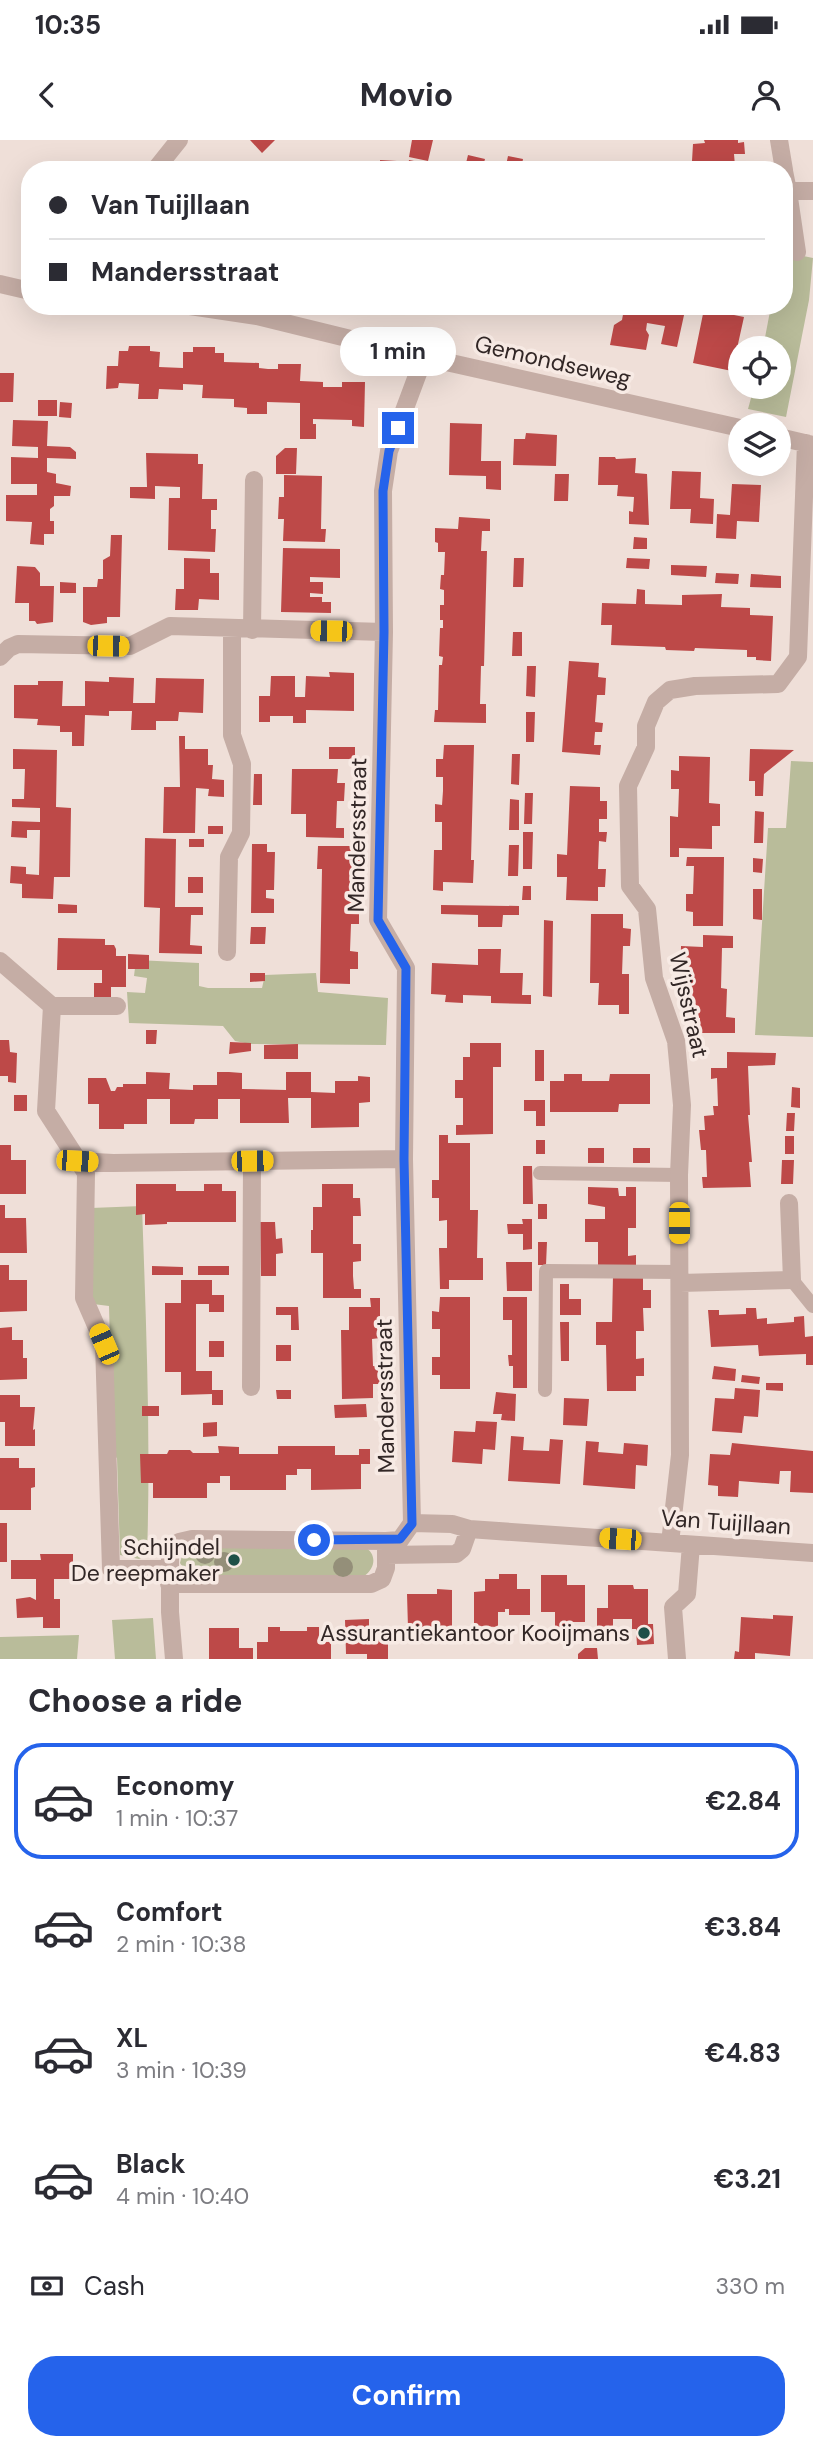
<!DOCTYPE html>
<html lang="en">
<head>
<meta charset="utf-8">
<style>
  body { margin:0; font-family:"DM Sans",sans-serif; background:#f2f2f3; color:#2b2b33; height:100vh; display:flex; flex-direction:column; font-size:26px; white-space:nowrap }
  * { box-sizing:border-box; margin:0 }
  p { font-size:23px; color:#7c7c81 }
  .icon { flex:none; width:38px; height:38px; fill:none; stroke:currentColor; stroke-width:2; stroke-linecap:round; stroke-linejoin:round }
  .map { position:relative; height:1519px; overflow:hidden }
  .panel { display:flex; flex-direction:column; background:#fff; flex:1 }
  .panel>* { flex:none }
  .top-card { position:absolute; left:21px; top:21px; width:772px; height:154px; border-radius:28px; box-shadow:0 7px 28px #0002; display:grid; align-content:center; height:154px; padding:0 28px; background:#fff }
  .fabs { position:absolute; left:728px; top:196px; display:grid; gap:14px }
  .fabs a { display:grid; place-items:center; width:63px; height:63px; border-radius:50%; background:#fff; box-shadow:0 7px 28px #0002; font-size:35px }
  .end { position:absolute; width:32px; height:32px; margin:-16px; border:9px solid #2563eb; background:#fff; box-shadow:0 0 0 4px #fff }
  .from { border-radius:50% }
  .bubble { position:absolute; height:49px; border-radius:24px; background:#fff; box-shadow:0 7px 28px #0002; font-size:23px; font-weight:700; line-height:49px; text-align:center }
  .car { position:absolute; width:21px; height:42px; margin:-21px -10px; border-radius:9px; box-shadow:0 0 5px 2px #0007; background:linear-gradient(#f5c518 24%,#345 0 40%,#f5c518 0 76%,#345 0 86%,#f5c518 0) }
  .top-card b { display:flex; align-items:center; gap:24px; height:66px; font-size:26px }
  .top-card b+b { border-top:2px solid #e1e1e2 }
  .top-card i { width:18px; height:18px; background:#2b2b33 }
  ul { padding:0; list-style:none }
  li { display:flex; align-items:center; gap:21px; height:116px; margin:0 14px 10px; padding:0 14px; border:4px solid transparent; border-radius:28px }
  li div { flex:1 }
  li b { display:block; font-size:26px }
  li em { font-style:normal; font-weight:700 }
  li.active { border-color:#2563eb }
  li>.icon { width:63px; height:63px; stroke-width:1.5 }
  h2 { padding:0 28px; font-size:32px; line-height:84px }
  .pay { display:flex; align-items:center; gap:18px; height:77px; padding:0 28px; font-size:26px }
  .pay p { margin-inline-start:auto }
  .action { display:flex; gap:14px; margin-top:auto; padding:14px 28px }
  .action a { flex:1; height:80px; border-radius:28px; background:#2563eb; color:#fff; font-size:28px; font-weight:700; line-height:80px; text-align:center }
  .status { display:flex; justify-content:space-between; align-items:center; height:49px; padding:0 35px; background:#fff; direction:ltr }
  .status svg { height:19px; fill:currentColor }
  header { display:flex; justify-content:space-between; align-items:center; height:91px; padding:0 28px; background:#fff; font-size:32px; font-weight:700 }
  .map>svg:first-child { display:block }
</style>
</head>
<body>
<div class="status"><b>10:35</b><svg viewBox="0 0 49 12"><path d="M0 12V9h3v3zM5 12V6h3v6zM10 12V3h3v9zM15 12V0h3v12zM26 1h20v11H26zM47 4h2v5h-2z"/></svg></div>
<header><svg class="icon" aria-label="back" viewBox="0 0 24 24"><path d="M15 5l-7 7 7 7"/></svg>Movio<svg class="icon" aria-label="person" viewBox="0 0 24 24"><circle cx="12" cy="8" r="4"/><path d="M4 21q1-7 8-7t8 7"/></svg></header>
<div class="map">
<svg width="813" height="1519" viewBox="0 0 813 1519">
  <rect width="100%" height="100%" fill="#efdfd8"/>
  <path fill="#b9bc9a" d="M784 112 813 118 809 160 786 277 748 269 754 247H779V208H763L771 166H784Z
    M791 621 813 622V897L755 895 768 688H786Z
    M136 820 199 823V846L208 848H262L265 835 316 833 318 852 388 858 386 905 250 904 235 901 223 886 129 883 127 852 145 853 147 838 134 836Z
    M142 1066C146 1182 151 1298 147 1415L139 1419 120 1415 117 1318 111 1314 112 1277 109 1166 93 1164 91 1068Z
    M364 1407C377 1413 376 1428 364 1436H189L180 1423 183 1412 192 1408Z
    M153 1478 156 1519H115L112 1480Z
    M79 1495 77 1519H0V1497Z"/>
  <path fill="#bd4948" d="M250 0H275L262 13Z
    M412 0H433L428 21 409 17Z
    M704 0H738V3L744 2 745 14H734L735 26 715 27 716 25 692 21 693 4 705 3Z
    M468 15 485 19 482 30 465 27Z
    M508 16 523 19 521 30H505Z
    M380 20 397 21 396 30H381Z
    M409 20 434 25 433 30H407Z
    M619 166H686L677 207 661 204 665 186 647 183 646 190 649 195 646 210 610 205 614 185 622 180 624 169Z
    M704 169 744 177 732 231 693 223Z
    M129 206H150V211L160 212 159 227 183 228V212H193V207H215V213H224V222L259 223V228L268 229H278V224H301L300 241 323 242V247H342V242H365L364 287 352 286V280L313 279V284H316V299H300V263L267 262V274H247V268L234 267V259L202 258 203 245 183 244V250L159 249 158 259H138L139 244 119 243 118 248 106 249 107 226H118L119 211H128Z
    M0 233H14L13 262H0Z
    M38 260H57V276H38Z
    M60 262 72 263 71 278 59 277Z
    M13 280 48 281 47 306 70 307 76 312V319L47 318V332L56 334V343L71 346 70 356H54V366L50 369V381H54V394H44V405L30 404 32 382 6 381V355H37V344H11V317L38 318V307L12 306Z
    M450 283 482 284 481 321H501V350L486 349V336L449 335Z
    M526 293 557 295 556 326 513 325 514 299H525Z
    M285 308H297L296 334H276V316Z
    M146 313 198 314V324H203L202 359H217V370H211V389H216L215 412 168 410 169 358H180V347L155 346V359L130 358V347H147Z
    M599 317H615L616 319 636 318 635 333 647 334 649 385 629 384V371L633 372 634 357 617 356 618 345H598Z
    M672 331 701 332 700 358 714 359 713 384 690 383 691 369H670Z
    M555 334H569L568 361H554Z
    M284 335 322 336 321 389H326L325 402 283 401 284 379H278L279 357H284Z
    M732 344 761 345 759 382 737 381 736 399 716 398 717 374 730 375Z
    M459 377 490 379V391H482L481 411H487L484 526H481L480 564H486V583L434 582 435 570H438L439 525H442L443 517 439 516 440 488H443V480H440V465H444V450L440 449 441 435H444L445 412H438V403L435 402V388L458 389Z
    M111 395H122L120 477H107V483L91 485 83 482V447H97L98 439H103V420L110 416Z
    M634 397 647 398V409H633Z
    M283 408 340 409V438L310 437V442H323V454L310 453V457H322V462H331V473L281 472Z
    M184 418 210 419V433H219V460L199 459 198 470H175L176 449H184Z
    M514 418H524L523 447H513Z
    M627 418 650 419 649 429 626 428Z
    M671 425 707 426 706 437 671 435Z
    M17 426 35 427 40 433V446H54L53 482 37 484 35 481H29V463H15Z
    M716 433 739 434 738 444 715 443Z
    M751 434 781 436V448L750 447Z
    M60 442 76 443V453H60Z
    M637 449 645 450V464L682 465V455L722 454 721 467 750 468V475L773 476 771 521 756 520V517H747V510L695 508 694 511 666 510 665 507 611 505 612 485H601L602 463 636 464Z
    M513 492H522V516H512Z
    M569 521 599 523 598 537 606 538 605 555H597L595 582 603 583 602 592H595L594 605H601L600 615 562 612Z
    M527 526H536L535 557 526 556Z
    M329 532 354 533V571L306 570V583H293V576H270V582H259V556H270L271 536H295V557H305L306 536 330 537Z
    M109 537 134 538 133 563H155L156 538 204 539 203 573 179 572 178 581H156V590H131L132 571H109V576L85 575 84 606H72V592H60V586L37 585 38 579 14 578V545H38V541H63L62 566H85V541L109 542Z
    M526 572H535L534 602H526Z
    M179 596H185V609H208V625H213L212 639 224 640V657L208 656 209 649 196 648 195 693H163L164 647H180Z
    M444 605H474L471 720H474L473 743 443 742V751L433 750 434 710H442V682H435V664L442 665 443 651V637H436V619H443Z
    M329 607H355V619H329Z
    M13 609 57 610 56 667 71 668 70 735V737H54L53 759 22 758V744L10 743 11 726 26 727V734L39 735 40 690H27V698L11 697 12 681 40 682V668L12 667V659H24L25 629H13Z
    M750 609 794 610 764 634 763 656H755V641H749Z
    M512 614H520L519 645 511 644Z
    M679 616 710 617 709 663 720 664V686H712V709L679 708V717H670V676L678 677 679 649H671V630L679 631Z
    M292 629H338L337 643H345L344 661H337L336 688H344V698L306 697V674H291Z
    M254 634H262V665H253Z
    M570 646 600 647V661H607V679H599V692H607L606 702 599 701 598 729H606L605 747H598V761L566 760 567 737H557V714L567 715Z
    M525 653H533L532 684H524Z
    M510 659 519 660V690H509Z
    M755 671 764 672 763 703H754Z
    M208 686H223V694H208Z
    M523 692H533L532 729H523Z
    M145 698 176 699 175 767H203V775H191L190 805 202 806V814L159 813 160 768 144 767Z
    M351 698H360V739L352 738V766H359V784H351L350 811 358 812V829H350V844L320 843 322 729H317L318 706H351Z
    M189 699H204V707H189Z
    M252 704H267V712H275L274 750H266V758L274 759V773H251Z
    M509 705H519L518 736H508Z
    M687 717H724L723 786H693V772L686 771V754H693L694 726H686Z
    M753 718 763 719 762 733 753 732Z
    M188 737H203V753H188Z
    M523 746H531V760H522Z
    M753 749H762V780L753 779Z
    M58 764 77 765V773H58Z
    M441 765 519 766V775H503L502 787H478V775L441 774Z
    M591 774H623V788L631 789 630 806H623L622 834H629V874H619V865H598L599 843H590Z
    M544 780 553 781 552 857 543 856Z
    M251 787H266L265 804H250Z
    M703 795 733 796V808H722L721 848 727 849 726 877 735 878V893H700V878H685L686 848H680L681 806 703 807Z
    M58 798 105 799V805H114L116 809V816H126V847H111V859H94V843H102V830H57Z
    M478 809H501L500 833H523L522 855H531V864L491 863V856L463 855V863L445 862 446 855 431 854 432 823 478 825Z
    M128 814 149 815V829H128Z
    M250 833H265V841L250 842Z
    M146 890H157L156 904H146Z
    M0 900H9L10 912 17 913 16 943 8 942V936H0Z
    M230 902 251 903V911L229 914Z
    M470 903H501V927H493V994L456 995V985H463V958H455V940H463V917H470Z
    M298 904V919H264V905Z
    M535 910H544V941H535Z
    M727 912 776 913 775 925 748 926 750 975H748L752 1022H749L751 1047 703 1048 702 1037H707L706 1010H701L699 990H705L704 976 714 975 713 966H718L717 938 711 939V928H727Z
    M146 932 170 933 169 949 193 950V945H217V932H229L242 933V949L286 950V932H311V952L335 953V941H358V936L370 937V962L359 963V987L311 988V958H288L289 983H240V959H218V979H195L194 984H170V959H147V984H124V989H99V964H88V938H106L111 951H115L117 947H123V944H146Z
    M564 934H582V941H609L610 934H650V964H619L618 972H550V941H564Z
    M792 947 800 948V968L791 967Z
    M14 955H27V971H14Z
    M524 960H545V986H536V971H524Z
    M787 973H795L794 991H786Z
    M439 995H448V1003H470V1070H478L477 1118H483V1140H449V1149H440L439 1108H447V1080L439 1081V1058H432V1040H439Z
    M785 996H794V1014H785Z
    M536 1000H545V1014H536Z
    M0 1005H11V1020H26V1054H0Z
    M588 1008H604V1023H588Z
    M633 1008H650V1023H633Z
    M782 1020H794L793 1044H781Z
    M523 1026H532L533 1064H523Z
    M136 1044H176V1051H204V1044H222V1051H236V1082H167V1084L145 1085V1074L136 1075Z
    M322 1044H353V1058H360L361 1076H353V1104H361V1121L353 1122V1136L354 1149H361V1158H323V1113H311V1090H313V1067H322Z
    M588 1047 618 1048 619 1056H626V1047H636V1088H628V1116L636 1115V1125H598V1102H585V1079H605V1067L588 1064Z
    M538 1064H547V1079H538Z
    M0 1065H5V1078H26L27 1113H0Z
    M522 1079H532V1109L523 1110V1094H508L507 1084H523Z
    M260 1082H275L276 1099 282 1098 283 1113 276 1114V1136H261Z
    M538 1102H547L546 1125H538Z
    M506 1122H532V1151H507Z
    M0 1125H9V1140H27V1171L0 1172Z
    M152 1126 183 1127V1135H152Z
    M198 1126H229V1135H198Z
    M613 1136H643V1150H651V1168H643L644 1191H636V1219L644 1218V1236H636V1251H607L606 1205H596V1182H612Z
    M181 1140H212V1155H224V1172H209V1164H196V1231H212V1250H223V1265H212V1254L181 1255V1232H165V1163H181Z
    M560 1144H569V1159H581V1175H560Z
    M440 1157H470V1249H440V1235H432V1217H440V1189H432V1171L439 1172Z
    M503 1157H527V1248H513V1226H509L508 1215H512V1180H503Z
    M370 1158H380V1198L372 1199 373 1226 380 1227V1244H373V1258L342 1259 341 1190H349V1167H371Z
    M276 1167H298L299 1190H291V1175H276Z
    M746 1168H756L757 1179 767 1178V1184L794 1182V1177L804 1176 805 1197 813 1196V1225H806V1214L759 1216 758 1205 711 1207 708 1170H719V1175L746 1174Z
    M560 1182H569V1221H561Z
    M12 1187V1200H23V1218H27V1239L0 1240V1188Z
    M209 1201H224V1217H209Z
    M276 1205H291V1221H276Z
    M714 1226 736 1229 735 1241 712 1239Z
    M742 1235 760 1237 759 1244 741 1242Z
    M766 1243H783V1251L766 1250Z
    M735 1248 760 1250 758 1277 744 1276 742 1293 712 1291 715 1258 734 1259Z
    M276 1250H291V1259H277Z
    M496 1252 516 1254 515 1281 501 1280 502 1274H493Z
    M0 1255H20V1267H35L33 1290 35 1289V1306H5V1282H0Z
    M564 1258 589 1259 587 1286 563 1285Z
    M366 1264 367 1277 335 1278 334 1265Z
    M142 1266H159V1276H142Z
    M476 1281 497 1282 495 1310 483 1309 482 1324 452 1322 454 1291 475 1292Z
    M217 1282V1296L203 1297V1283Z
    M511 1296 524 1297 523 1310 549 1311 550 1299 563 1300 560 1344 508 1341Z
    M586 1301 599 1302 598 1312 623 1314 624 1303 648 1305 647 1326 636 1325 635 1349 583 1345Z
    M732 1303 813 1311V1353L790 1352 791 1331H780L779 1344 739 1341 738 1357 718 1356V1346L708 1345 710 1314 730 1315Z
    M218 1306 239 1307V1314H278V1306H335V1315H359V1309H370V1324H361V1349L311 1350V1329H297V1335H286V1350H230V1336H220V1343H207V1358H153V1343H141L140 1314H167L169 1310H190L193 1313H219Z
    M0 1318H19V1328H35V1347L31 1348V1370H0Z
    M0 1383H7V1422H0Z
    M40 1414H73V1439H54V1459H60V1488H43V1477L17 1478 16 1459 30 1457 36 1460V1439H11V1420H41Z
    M499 1434H517V1449H530V1475H509V1469H505V1472H498V1487L474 1486V1452L485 1451V1439H499Z
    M541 1435H567V1445H585V1482H569V1487L555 1488V1472H541Z
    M608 1445H633L634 1449H648V1484H653L654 1504 637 1505 636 1489H632V1479H613V1489H597V1468H608Z
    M437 1449 452 1450V1488H408L407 1454H437Z
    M773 1475 793 1476 790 1516 755 1513V1519H734L735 1511 739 1512 741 1477 773 1479Z
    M369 1479V1492L388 1491V1519H367V1514H346L345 1480Z
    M268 1487H280V1491H307V1487H319V1502H331V1519H257V1502H268Z
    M209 1488H239V1508H253V1519H209Z
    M585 1508H597L598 1519H578V1514Z"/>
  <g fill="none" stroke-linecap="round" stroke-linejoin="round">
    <path stroke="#c5ada5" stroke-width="14" d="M540 1033 679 1035
      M792 1140 813 1166
      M545 1250 546 1131 680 1132"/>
    <path stroke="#c5ada5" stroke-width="18" d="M779 0 784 30
      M155 30 179 0
      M784 31 788 51H813
      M788 51 797 112
      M0 144 30 151
      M190 166 257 176 424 217 740 288
      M779 297 813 305
      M252 490 254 340
      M0 517 9 508 18 504 130 506 170 486 384 492
      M227 812 229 717 241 693 242 624 232 595V489
      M0 821 52 866 46 971 86 1033 84 1158 104 1204 111 1429H169
      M52 866H117
      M77 1021 113 1023 404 1019
      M680 1143 792 1140 789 1063
      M251 1247 252 1021
      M412 1383 404 1019 406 828 378 780 384 492 383 351 389 311 424 217
      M412 1383 452 1384 469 1389 813 1413
      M670 1403 680 1315 679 1035 682 965 676 901 654 838 647 769 630 746 628 646 646 607V586L656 562 670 550 695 546 778 544 798 517 806 303
      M386 1415 456 1414 462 1409 469 1389
      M169 1444H371L382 1439 386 1428V1401
      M174 1519 170 1472V1411L179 1402 192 1399 386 1401 400 1400 412 1383
      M677 1519 673 1467 687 1454 691 1405"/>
  </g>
  <g fill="#948f79">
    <circle cx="205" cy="1414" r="10"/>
    <circle cx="224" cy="1422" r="10"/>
    <circle cx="343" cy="1427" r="10"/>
  </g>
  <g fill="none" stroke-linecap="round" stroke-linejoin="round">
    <path stroke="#2563eb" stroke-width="9" d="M314 1400 400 1399 412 1384 404 1019 406 828 378 780 384 492 383 351 389 311 398 288"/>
  </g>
  <g fill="#1f5048" stroke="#f7eae4" stroke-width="2.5">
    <circle cx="234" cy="1420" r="7"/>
    <circle cx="644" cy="1493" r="7"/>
  </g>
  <g text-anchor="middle" stroke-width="7" stroke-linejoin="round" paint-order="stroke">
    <g font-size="23" fill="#322726" stroke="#f7eae4">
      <text transform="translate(553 221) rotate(13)" y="8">Gemondseweg</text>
      <text transform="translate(357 695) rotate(-89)" y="8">Mandersstraat</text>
      <text transform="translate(689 865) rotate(77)" y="8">Wijsstraat</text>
      <text transform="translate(385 1256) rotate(-91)" y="8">Mandersstraat</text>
      <text transform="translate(726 1382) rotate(4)" y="8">Van Tuijllaan</text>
    </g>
    <g font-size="23" fill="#322726" stroke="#f7eae4" text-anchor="end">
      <text x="220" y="1415">Schijndel<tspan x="220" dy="26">De reepmaker</tspan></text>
      <text x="630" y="1501">Assurantiekantoor Kooijmans</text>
    </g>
  </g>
</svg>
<div class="fabs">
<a><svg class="icon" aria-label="locate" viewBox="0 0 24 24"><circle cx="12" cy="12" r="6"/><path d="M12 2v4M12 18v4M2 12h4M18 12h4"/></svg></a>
<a><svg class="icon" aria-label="layers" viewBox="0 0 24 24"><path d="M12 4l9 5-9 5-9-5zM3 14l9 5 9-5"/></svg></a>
</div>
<i class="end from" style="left:314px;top:1400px"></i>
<i class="end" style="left:398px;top:288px"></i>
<div class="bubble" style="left:340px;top:187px;width:116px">1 min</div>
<i class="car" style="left:331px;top:491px;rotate:271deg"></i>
<i class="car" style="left:108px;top:506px;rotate:91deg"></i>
<i class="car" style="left:77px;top:1021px;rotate:93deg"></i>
<i class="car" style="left:252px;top:1021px;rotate:89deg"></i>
<i class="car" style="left:679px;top:1083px;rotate:180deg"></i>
<i class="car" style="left:104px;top:1204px;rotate:337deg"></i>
<i class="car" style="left:620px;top:1399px;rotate:274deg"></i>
<div class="top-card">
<b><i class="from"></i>Van Tuijllaan</b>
<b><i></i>Mandersstraat</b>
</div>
</div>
<section class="panel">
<h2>Choose a ride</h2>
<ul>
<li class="active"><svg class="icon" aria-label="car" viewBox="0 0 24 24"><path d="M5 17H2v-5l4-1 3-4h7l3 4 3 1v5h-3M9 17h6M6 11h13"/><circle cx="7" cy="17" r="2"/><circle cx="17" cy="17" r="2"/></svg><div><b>Economy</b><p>1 min · 10:37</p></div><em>€2.84</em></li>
<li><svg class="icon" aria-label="car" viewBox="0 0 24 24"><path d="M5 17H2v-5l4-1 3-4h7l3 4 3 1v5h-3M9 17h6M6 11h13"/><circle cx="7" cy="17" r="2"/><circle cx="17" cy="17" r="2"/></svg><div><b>Comfort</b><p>2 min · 10:38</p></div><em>€3.84</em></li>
<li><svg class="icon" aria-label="car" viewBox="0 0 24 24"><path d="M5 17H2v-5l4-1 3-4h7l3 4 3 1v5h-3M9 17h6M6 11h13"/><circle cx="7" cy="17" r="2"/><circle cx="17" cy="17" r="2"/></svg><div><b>XL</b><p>3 min · 10:39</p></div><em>€4.83</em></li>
<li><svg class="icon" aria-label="car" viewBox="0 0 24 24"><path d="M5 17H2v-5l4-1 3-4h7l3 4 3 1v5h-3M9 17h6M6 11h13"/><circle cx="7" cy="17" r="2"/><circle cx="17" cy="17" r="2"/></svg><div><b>Black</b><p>4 min · 10:40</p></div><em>€3.21</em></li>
</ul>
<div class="pay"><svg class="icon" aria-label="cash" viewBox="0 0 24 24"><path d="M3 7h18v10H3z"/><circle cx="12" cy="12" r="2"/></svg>Cash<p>330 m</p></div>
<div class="action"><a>Confirm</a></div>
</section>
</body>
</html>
